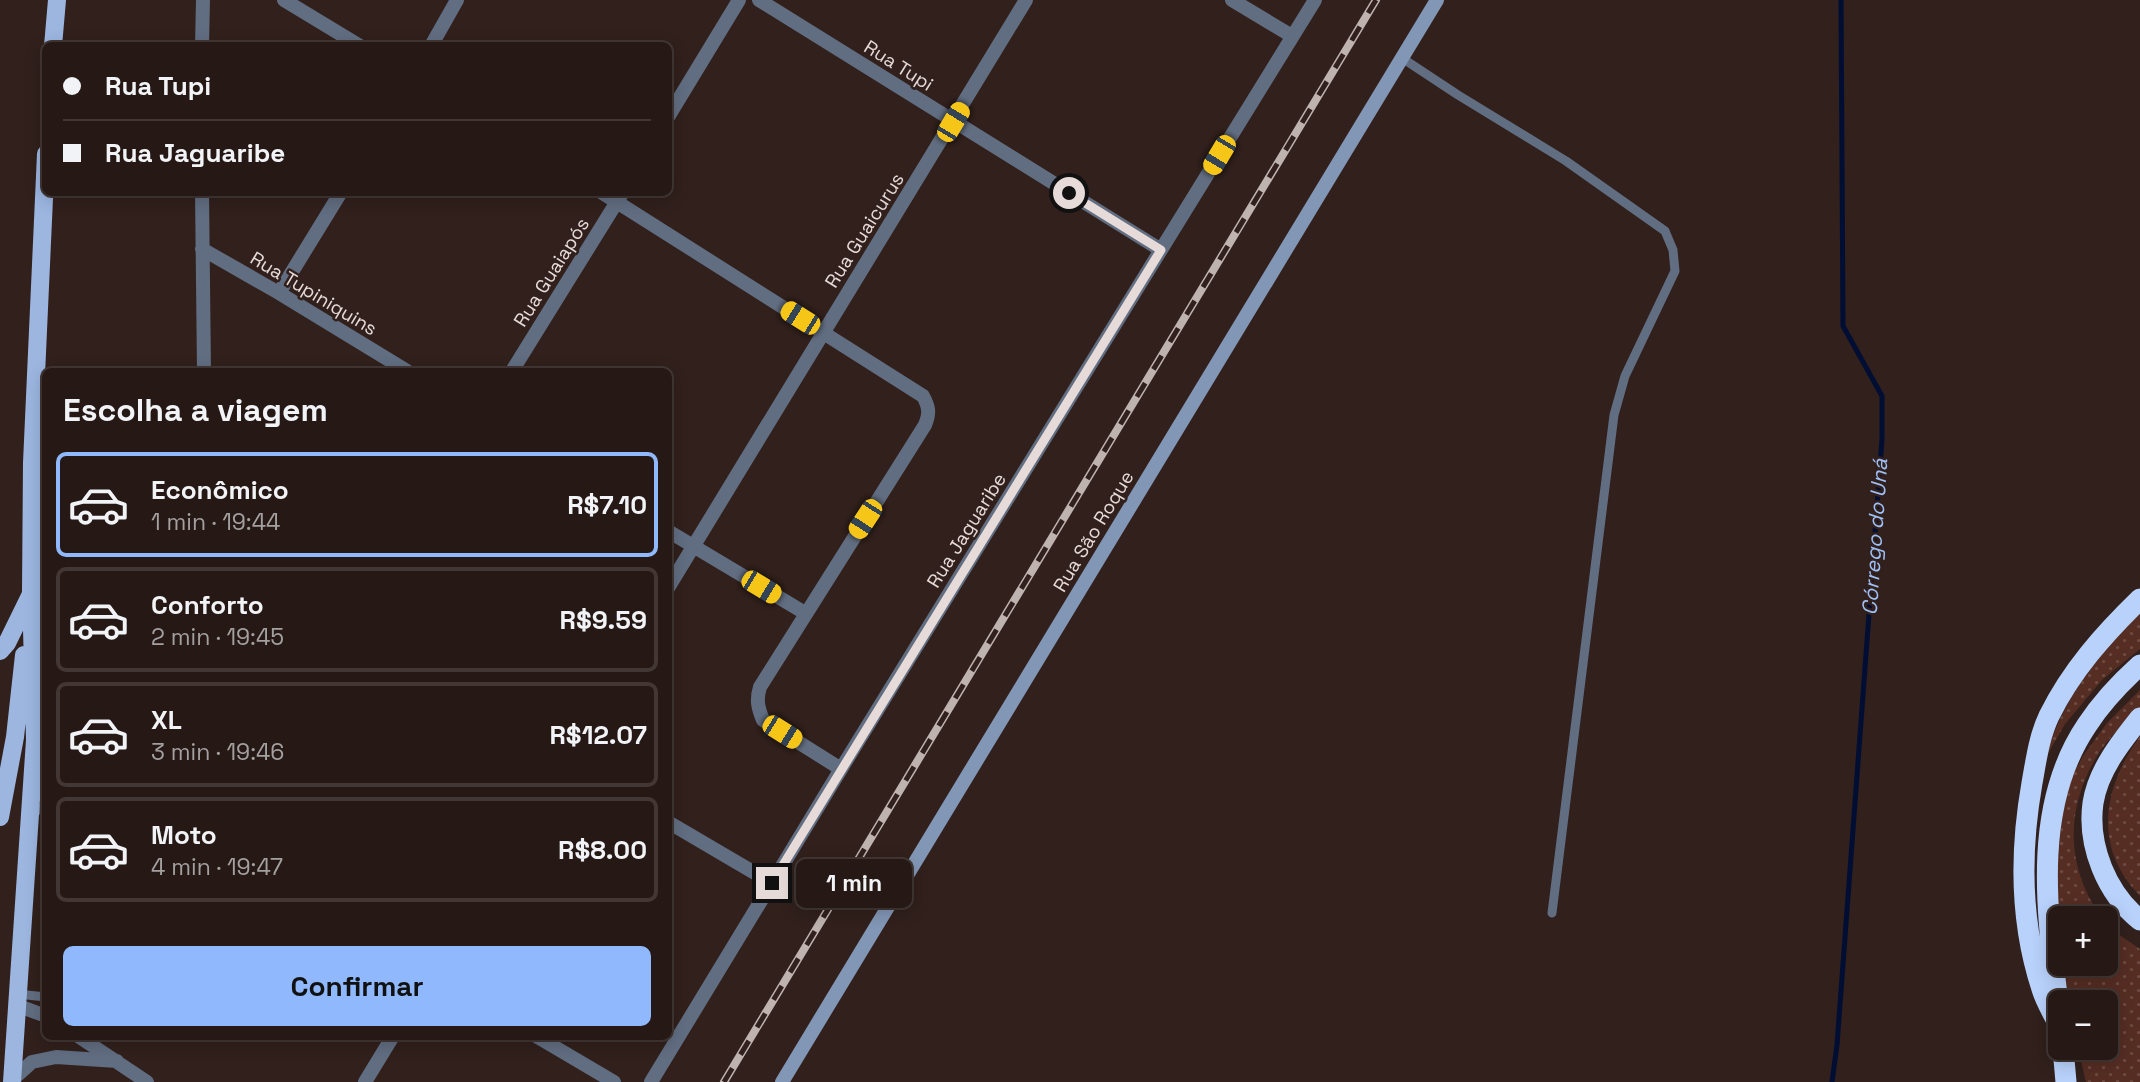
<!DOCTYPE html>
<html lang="pt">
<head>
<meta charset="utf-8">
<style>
  body { margin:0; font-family:"Space Grotesk",sans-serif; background:#2d211e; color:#f1f3f6; height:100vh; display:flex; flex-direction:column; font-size:26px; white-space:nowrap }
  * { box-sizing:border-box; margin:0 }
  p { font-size:23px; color:#a3a0a0 }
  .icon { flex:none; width:38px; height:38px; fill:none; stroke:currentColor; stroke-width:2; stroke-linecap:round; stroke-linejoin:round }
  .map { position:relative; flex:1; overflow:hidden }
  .drawer { position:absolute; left:42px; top:368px; width:630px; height:672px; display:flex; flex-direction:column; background:#251815; border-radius:10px; box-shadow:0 4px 18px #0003,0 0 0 2px #423734 }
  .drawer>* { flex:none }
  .guide { position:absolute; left:42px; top:42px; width:630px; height:154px; border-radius:10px; box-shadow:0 4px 18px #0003,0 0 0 2px #423734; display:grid; align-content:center; height:154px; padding:0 21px; background:#251815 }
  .tools { position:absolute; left:2048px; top:906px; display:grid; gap:14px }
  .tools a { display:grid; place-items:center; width:70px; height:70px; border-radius:10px; background:#251815; box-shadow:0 4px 18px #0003,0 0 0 2px #423734; font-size:35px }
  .end { position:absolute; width:32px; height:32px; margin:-16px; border:9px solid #e6dbd8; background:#111; box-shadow:0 0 0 4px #111 }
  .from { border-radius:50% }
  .bubble { position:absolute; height:49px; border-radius:10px; background:#251815; box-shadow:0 4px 18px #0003,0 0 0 2px #423734; font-size:23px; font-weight:700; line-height:49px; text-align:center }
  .car { position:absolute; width:21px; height:42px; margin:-21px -10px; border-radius:9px; box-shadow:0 0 5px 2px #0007; background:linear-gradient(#f5c518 24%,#345 0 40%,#f5c518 0 76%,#345 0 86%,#f5c518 0) }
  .guide b { display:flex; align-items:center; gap:24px; height:66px; font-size:26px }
  .guide b+b { border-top:2px solid #423734 }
  .guide i { width:18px; height:18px; background:#f1f3f6 }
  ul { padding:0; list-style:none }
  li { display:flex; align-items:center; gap:21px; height:105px; margin:0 14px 10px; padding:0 7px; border:4px solid #423734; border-radius:10px }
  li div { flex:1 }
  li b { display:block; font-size:26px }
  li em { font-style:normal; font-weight:700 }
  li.selected { border-color:#8fb8fd }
  li>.icon { width:63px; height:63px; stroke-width:1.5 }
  h2 { padding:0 21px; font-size:32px; line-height:84px }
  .action { display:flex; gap:14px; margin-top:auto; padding:14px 21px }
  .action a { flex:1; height:80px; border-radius:10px; background:#8fb8fd; color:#111; font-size:28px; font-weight:700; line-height:80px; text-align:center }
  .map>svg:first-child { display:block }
</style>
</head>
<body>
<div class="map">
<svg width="2140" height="1082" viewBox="0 0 2140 1082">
  <defs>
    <pattern id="grass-dots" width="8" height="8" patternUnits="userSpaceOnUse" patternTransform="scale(1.75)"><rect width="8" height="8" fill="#552d23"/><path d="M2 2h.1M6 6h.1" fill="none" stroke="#6d4b42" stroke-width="1.8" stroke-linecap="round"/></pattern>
  </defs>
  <rect width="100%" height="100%" fill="#31201c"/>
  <path fill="url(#grass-dots)" d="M2140 610V649L2102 680 2065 724 2046 757C2063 696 2100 656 2140 610Z
    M2140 690V707C2126 722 2108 738 2097 756 2065 809 2065 869 2103 919H2060V958L2051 901 2066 788 2083 756 2107 723Z
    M2140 736V896C2092 846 2103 788 2140 736Z
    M2105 921 2121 936 2140 949V1082H2086L2078 1048H2105V1003H2069L2061 964H2105Z"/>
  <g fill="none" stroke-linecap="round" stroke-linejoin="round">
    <path stroke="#000e34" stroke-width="5" d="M1832 1082 1837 1045 1882 439V396L1843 326 1841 0"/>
    <path stroke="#616d81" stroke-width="9" d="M1402 58 1458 95 1566 161 1665 231 1673 250 1675 271 1625 376 1614 415 1552 913
      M31 805 46 813
      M17 994 46 997"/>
    <path stroke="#616d81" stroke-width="14" d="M284 0 360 46
      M759 0 1161 250
      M1232 0 1292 36
      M202 46 203 0
      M431 46 457 0
      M668 117 739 0
      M202 192 204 371
      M601 192 923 396C929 407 930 413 925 425L760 687C756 700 758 708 763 720L841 769
      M202 249 279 293 407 371
      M279 293 341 192
      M512 371 623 192
      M668 531 805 613
      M668 588 1026 0
      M668 822 772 883
      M16 1005 46 1016
      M78 1036 147 1082
      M536 1036 614 1082
      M12 1080 32 1062 56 1057 117 1061
      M365 1082 393 1036
      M651 1082 841 769 1315 0"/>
    <path stroke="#8296b6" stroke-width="14" d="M782 1082 1437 0"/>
    <path stroke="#9cb6e0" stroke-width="18" d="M53 46 57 0
      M0 651 7 643 30 596
      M0 817 15 737 24 655
      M12 1082 35 740 31 592 32 463 46 154"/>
    <path stroke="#b9d2fb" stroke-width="21" d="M2140 718C2120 743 2098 771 2093 803 2087 846 2107 894 2140 920
      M2059 1012C2048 918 2030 809 2087 725 2102 702 2120 683 2140 665
      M2060 1027C2054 1015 2046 1002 2042 989 2020 922 2020 851 2032 783 2036 761 2039 737 2049 716 2071 671 2104 634 2140 599
      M2063 1048 2066 1082"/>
    <defs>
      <path id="rail" d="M724 1082 1376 0"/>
    </defs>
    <use href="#rail" stroke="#bfb3af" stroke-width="8"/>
    <use href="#rail" stroke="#31201c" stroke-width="5" stroke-dasharray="16" stroke-linecap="butt"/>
  </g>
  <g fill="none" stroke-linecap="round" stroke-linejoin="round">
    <path stroke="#e6dbd8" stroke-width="9" d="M772 883 1161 250 1069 193"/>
  </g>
  <g text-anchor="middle" stroke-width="5" stroke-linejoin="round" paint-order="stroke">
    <g font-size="19" fill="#e6dbd8" stroke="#31201c">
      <text transform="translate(899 65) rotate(32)" y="7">Rua Tupi</text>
      <text transform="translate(864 230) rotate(-58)" y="7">Rua Guaicurus</text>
      <text transform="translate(551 272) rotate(-58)" y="7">Rua Guaiapós</text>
      <text transform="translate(314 293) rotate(31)" y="7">Rua Tupiniquins</text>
      <text transform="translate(966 530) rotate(-58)" y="7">Rua Jaguaribe</text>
      <text transform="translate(1093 531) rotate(-59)" y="7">Rua São Roque</text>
    </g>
    <g font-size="21" font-style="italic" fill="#9ec0f7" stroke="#31201c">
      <text transform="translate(1875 537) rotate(-86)" y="7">Córrego do Uná</text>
    </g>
  </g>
</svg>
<div class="tools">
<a>+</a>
<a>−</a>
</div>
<i class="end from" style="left:1069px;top:193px"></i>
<i class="end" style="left:772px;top:883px"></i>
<div class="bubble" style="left:796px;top:859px;width:116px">1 min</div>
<i class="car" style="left:953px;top:122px;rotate:31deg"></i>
<i class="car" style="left:1219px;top:155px;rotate:211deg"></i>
<i class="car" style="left:800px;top:318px;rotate:302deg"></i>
<i class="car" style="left:865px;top:519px;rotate:213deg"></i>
<i class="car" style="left:761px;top:587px;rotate:121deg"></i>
<i class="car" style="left:782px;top:732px;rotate:122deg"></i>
<div class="guide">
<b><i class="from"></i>Rua Tupi</b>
<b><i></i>Rua Jaguaribe</b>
</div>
<section class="drawer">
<h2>Escolha a viagem</h2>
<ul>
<li class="selected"><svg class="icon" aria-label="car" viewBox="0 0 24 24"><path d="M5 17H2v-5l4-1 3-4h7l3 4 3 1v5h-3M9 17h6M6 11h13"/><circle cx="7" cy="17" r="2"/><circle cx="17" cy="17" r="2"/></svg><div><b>Econômico</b><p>1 min · 19:44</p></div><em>R$7.10</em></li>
<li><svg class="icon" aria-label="car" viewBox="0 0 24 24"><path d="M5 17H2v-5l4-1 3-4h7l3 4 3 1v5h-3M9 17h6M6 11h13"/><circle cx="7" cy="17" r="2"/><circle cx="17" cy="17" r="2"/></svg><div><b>Conforto</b><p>2 min · 19:45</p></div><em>R$9.59</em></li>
<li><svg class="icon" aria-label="car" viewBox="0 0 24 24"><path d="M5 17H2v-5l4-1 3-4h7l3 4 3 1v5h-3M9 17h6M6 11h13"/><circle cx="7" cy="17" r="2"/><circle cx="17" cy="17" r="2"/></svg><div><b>XL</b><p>3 min · 19:46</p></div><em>R$12.07</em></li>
<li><svg class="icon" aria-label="car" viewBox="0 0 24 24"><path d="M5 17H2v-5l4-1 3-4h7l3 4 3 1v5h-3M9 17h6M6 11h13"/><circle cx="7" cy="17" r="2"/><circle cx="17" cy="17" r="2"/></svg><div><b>Moto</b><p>4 min · 19:47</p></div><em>R$8.00</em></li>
</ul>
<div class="action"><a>Confirmar</a></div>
</section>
</div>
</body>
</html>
